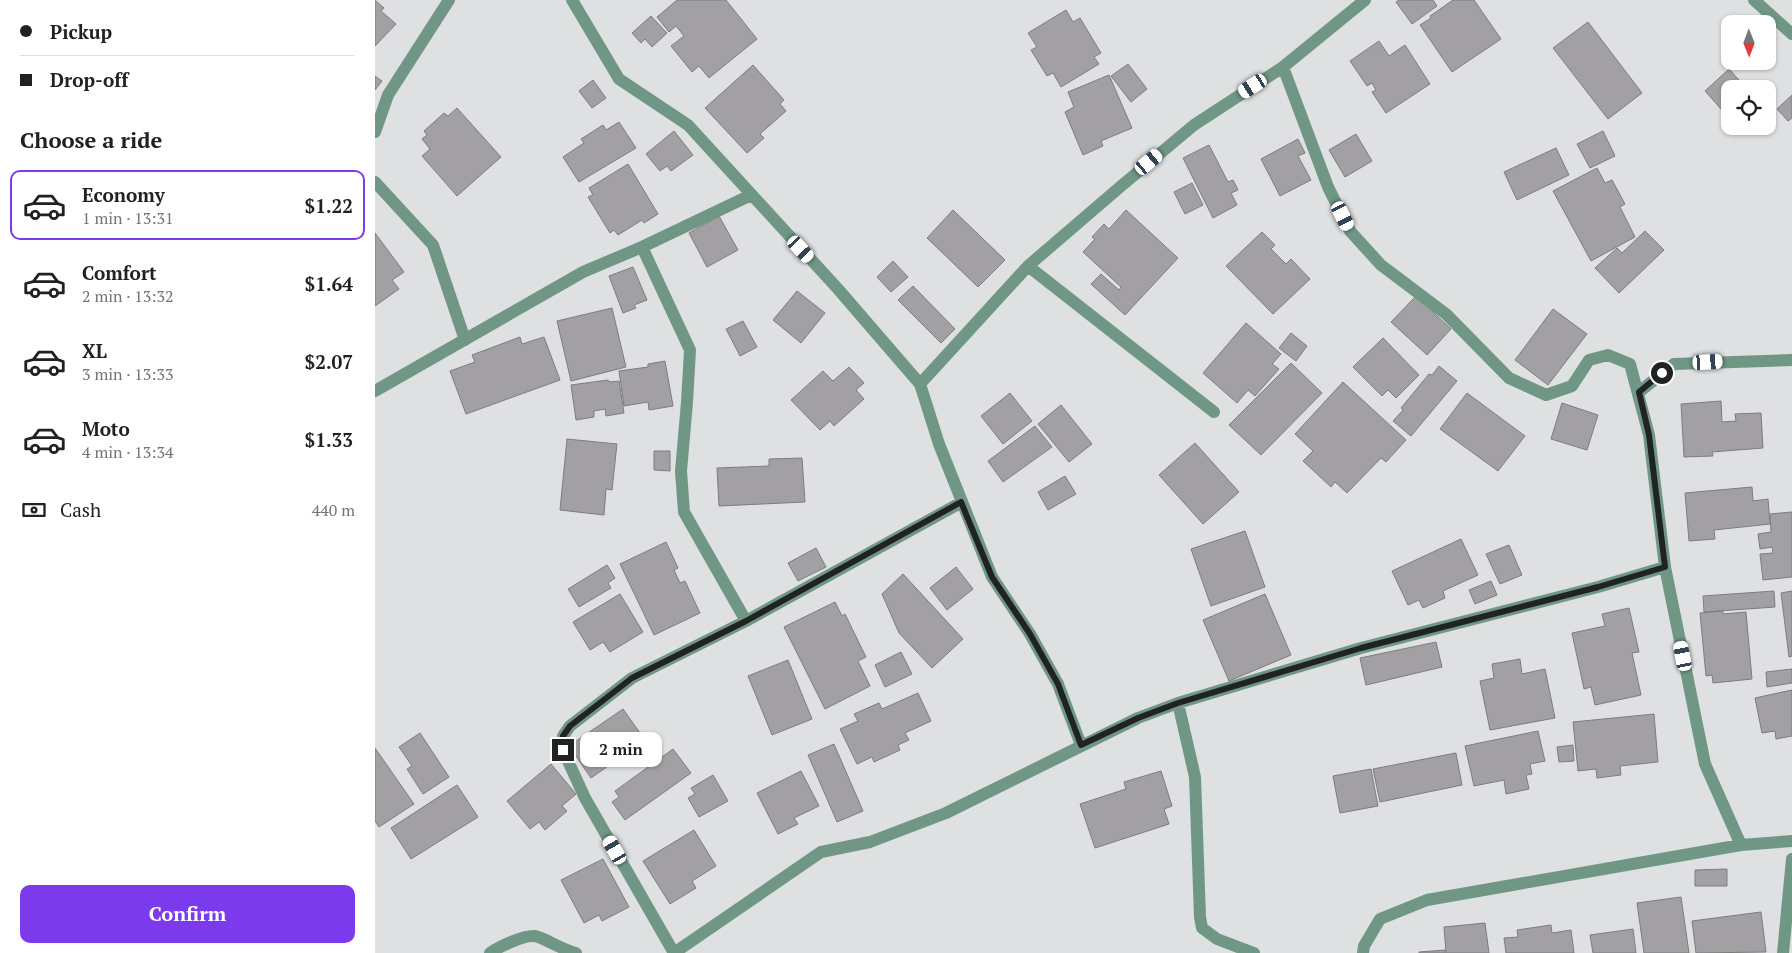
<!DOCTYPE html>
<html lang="en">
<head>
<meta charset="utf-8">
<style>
  body { margin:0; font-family:"PT Serif",serif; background:#f2f2f2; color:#202124; height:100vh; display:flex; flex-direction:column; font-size:19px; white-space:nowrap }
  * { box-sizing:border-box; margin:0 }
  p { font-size:16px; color:#757577 }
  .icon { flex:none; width:28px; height:28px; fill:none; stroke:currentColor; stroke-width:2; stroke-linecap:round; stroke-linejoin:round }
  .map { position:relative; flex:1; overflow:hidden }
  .drawer { display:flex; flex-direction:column; background:#fff; width:375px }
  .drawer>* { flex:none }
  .top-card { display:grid; align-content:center; height:110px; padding:0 20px; background:#fff }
  .needle { width:32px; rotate:179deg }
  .controls { position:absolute; left:1346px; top:15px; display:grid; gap:10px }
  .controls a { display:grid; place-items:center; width:55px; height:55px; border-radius:10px; background:#fff; box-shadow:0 1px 4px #0004; font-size:25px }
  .end { position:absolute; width:22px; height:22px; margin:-11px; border:6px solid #212222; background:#fff; box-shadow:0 0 0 2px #fff }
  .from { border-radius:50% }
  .bubble { position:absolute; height:35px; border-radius:10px; background:#fff; box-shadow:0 1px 4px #0004; font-size:16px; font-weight:600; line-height:35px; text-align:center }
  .car { position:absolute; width:15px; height:30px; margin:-15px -8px; border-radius:6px; box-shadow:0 0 4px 1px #0007; background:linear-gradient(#fff 24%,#345 0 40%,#fff 0 76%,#345 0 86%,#fff 0) }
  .top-card b { display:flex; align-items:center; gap:18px; height:48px; font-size:19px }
  .top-card b+b { border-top:1px solid #e0e0e0 }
  .top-card i { width:12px; height:12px; background:#202124 }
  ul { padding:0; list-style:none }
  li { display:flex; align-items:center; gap:15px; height:70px; margin:0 10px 8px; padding:0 10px; border:2px solid transparent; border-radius:10px }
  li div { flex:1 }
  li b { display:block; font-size:19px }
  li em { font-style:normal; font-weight:600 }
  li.current { border-color:#7c3aed }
  li>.icon { width:45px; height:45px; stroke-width:1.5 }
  h2 { padding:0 20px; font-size:22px; line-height:60px }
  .pay { display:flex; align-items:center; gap:12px; height:55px; padding:0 20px; font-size:19px }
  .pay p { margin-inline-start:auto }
  .action { display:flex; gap:10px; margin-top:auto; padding:10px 20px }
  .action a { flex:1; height:58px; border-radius:10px; background:#7c3aed; color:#fff; font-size:20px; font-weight:600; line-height:58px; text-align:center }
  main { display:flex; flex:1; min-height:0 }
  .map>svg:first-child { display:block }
</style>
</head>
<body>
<main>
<section class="drawer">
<div class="top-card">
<b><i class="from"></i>Pickup</b>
<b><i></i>Drop-off</b>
</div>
<h2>Choose a ride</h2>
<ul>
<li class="current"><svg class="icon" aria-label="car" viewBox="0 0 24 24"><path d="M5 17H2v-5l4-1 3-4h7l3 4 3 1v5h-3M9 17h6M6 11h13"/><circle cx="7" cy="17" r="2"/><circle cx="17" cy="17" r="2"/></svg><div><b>Economy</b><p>1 min · 13:31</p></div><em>$1.22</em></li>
<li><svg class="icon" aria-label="car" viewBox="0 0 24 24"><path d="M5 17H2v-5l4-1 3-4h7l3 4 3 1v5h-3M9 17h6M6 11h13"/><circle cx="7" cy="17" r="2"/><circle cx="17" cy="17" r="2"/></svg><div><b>Comfort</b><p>2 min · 13:32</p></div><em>$1.64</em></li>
<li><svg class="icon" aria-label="car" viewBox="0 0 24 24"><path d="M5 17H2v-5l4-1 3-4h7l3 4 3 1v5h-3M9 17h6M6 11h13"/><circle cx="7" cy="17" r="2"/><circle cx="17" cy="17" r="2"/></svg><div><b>XL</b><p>3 min · 13:33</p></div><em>$2.07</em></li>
<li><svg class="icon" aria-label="car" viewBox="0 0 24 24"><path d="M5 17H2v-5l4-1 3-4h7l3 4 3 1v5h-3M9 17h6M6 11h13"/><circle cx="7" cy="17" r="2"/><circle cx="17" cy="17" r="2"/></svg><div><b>Moto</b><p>4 min · 13:34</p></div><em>$1.33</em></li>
</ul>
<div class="pay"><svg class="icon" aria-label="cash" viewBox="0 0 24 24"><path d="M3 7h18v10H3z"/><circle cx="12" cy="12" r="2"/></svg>Cash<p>440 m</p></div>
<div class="action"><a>Confirm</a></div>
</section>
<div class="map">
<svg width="1417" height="953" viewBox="0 0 1417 953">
  <rect width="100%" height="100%" fill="#dee0e2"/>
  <path fill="#a2a0a3" stroke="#7d7c7e" d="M0 0 9 8 6 11 21 24 0 46Z
    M302 0H351L382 39 334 78 324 66 317 72 296 46 309 36 301 26 294 32 282 17Z
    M1024 0H1058L1062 6 1037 24 1021 2Z
    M1078 0H1099L1126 39 1077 72 1045 25 1056 18 1055 16Z
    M691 10 698 22 705 18 726 53 719 57 724 64 686 87 678 73 672 76 656 50 662 47 653 33Z
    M276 16 292 33 277 47 270 39 266 43 257 33Z
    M1213 22 1267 93 1233 119 1178 48Z
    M1004 41 1014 56 1030 45 1055 84 1011 113 997 92 1001 90 997 83 992 86 975 61Z
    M753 64 772 89 756 102 736 76Z
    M378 65 409 100 405 104 411 111 385 134 389 138 372 153 330 108Z
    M1354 69 1372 89H1355V119L1330 91Z
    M734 75 757 128 726 141 728 146 708 155 690 112 699 107 693 92Z
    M0 76 7 81 0 90Z
    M218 80 231 98 217 108 204 91Z
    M1417 95V118L1413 121 1402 109Z
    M82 108 126 157 82 196 47 156 55 149 47 139 52 135 49 131 69 113 73 116Z
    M244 122 261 148 204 182 188 157 209 143 206 139 228 125 231 130Z
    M299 131 318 155 296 171 292 166 285 171 271 154Z
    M1228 131 1240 156 1215 168 1202 144Z
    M981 134 997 161 970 177 954 150Z
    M923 139 930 153 923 156 936 180 905 196 886 159Z
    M834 145 853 182 858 180 863 190 856 193 862 205 838 218 808 158Z
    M1181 148 1194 175 1142 200 1129 172Z
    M253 164 283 214 269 223 267 220 243 235 239 230 235 233 213 197 218 195 214 188Z
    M1222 168 1230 183 1237 180 1250 204 1245 207 1260 237 1216 261 1178 191Z
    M817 183 828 205 810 214 799 192Z
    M578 210 630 260 603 287 552 238Z
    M751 210 803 258 750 315 716 284 726 274 744 290 746 287 708 252 720 239 717 237 729 224 734 229Z
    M344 216 363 250 332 267 314 233Z
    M1270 231 1289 250 1244 293 1220 268 1242 248 1247 253Z
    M887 232 900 245 896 249 911 264 916 259 935 279 898 314 851 266Z
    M0 233 29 272 17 280 24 289 0 306Z
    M518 261 533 277 516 292 502 277Z
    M258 267 272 300 259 305 261 308 248 313 234 276Z
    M538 286 580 329 566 343 523 300Z
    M422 291 450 313 426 343 398 320Z
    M1041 296 1076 329 1052 355 1016 322Z
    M237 308 251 367 196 381 182 321Z
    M1178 309 1212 334 1173 385 1140 360Z
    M368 321 382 347 365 356 351 329Z
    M871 323 906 354 897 364 904 369 880 396 873 390 862 403 828 373Z
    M916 333 932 346 921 361 904 348Z
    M145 337 147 344 169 337 185 380 91 414 75 371 100 362 97 355Z
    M1008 338 1044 375 1021 398 1013 390 1007 396 978 367Z
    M290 361 298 406 274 410 273 402 249 406 244 371 273 367V364Z
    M916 363 947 393 886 455 854 425Z
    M1064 366 1082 381 1036 436 1018 421 1028 410 1026 408 1054 374 1057 375Z
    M474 367 489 383 481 390 489 399 459 426 455 421 445 430 416 400 448 371 458 381Z
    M233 380 234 382 244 381 249 413 231 416 230 409 219 411V417L201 420 196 385Z
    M968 382 1031 440 1011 462 1006 458 972 493 960 482 956 487 928 461 938 451 920 434Z
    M635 393 657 421 628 444 606 416Z
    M1092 393 1150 436 1123 471 1065 429Z
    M1346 401 1347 422 1361 421 1360 414 1386 413 1388 448 1337 452 1338 456 1309 457 1306 404Z
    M1187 403 1223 415 1212 450 1176 439Z
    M686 405 717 444 694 462 663 424Z
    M660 426 677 447 628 482 613 461Z
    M192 439 242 444 237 490 231 489 229 515 185 510Z
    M820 443 864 492 828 524 784 475Z
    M279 451H295V471L279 470Z
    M427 458 430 502 344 506 342 468 394 466V459Z
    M690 476 701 494 673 510 663 492Z
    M1377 487 1378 501 1393 499 1395 524 1339 530 1340 539 1314 541 1310 493Z
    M1417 512V577L1388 580 1385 554 1398 553 1397 547 1385 549 1383 534 1396 532 1395 514Z
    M870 531 890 587 836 606 816 549Z
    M1086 539 1103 575 1068 591 1070 598 1048 608 1044 600 1033 605 1017 571Z
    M291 542 303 568 299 570 305 583 310 581 325 613 279 635 245 564Z
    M1134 545 1147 575 1125 584 1111 554Z
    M441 548 451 567 423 581 413 563Z
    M232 565 240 578 233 583 236 588 204 607 193 589Z
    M581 567 598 589 572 610 555 588Z
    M528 574 588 639 557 668 524 633 507 594Z
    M1116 581 1122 595 1100 604 1094 590Z
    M1399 591 1400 607 1329 612 1328 596Z
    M1417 591V656L1414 657 1406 593Z
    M245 594 268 632 235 652 228 642 215 650 198 622Z
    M890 594 916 655 854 681 828 620Z
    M460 602 467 616 470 614 491 657 483 661 495 686 450 709 409 627Z
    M1254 608 1264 652 1257 653 1266 695 1220 705 1216 687 1209 689 1197 633 1230 626 1227 614Z
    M1348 611V614L1371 612 1377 679 1338 683 1337 675 1331 676 1325 613Z
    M1061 642 1067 667 991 685 985 658Z
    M526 652 537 674 510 687 500 665Z
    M1145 659 1147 674 1170 669 1180 718 1115 730 1105 681 1119 678 1117 664Z
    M413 660 437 719 397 735 373 676Z
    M1417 669V683L1392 687 1391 672Z
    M1417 690V736L1401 739 1400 731 1387 733 1380 698Z
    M543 693 556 721 530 733 534 740 523 745 525 750 499 762 497 757 482 764 465 729 483 721 479 714 504 703 507 709Z
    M248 709 270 740 216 778 194 746Z
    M1279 714 1283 762 1245 766 1246 775 1222 778 1221 769 1203 771 1198 722Z
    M1163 731 1170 761 1155 764 1157 774 1151 775 1154 789 1131 794 1129 780 1099 786 1090 746Z
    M45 733 74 777 48 794 32 769 37 766 24 747Z
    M459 744 488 811 462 822 433 755Z
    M1198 745 1199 761 1184 762 1182 747Z
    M0 748 39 804 4 827 0 821Z
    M298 749 316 773 250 820 237 802 244 797 240 791Z
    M1081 753 1087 785 1005 802 998 769Z
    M176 764 201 794 187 806 192 811 170 830 164 822 155 829 132 801Z
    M996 769 1003 806 965 813 958 776Z
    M426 771 444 806 419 818 423 824 403 834 382 793Z
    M786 771 797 806 789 809 794 824 720 848 705 804 751 789 749 782Z
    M338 775 353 801 324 817 313 798 320 794 316 788Z
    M82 785 103 817 36 859 16 828Z
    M319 830 341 866 317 881 321 888 295 904 268 861Z
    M228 859 254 907 227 921 224 915 209 923 186 880Z
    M1352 869V886H1320V870Z
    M1306 897 1314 953H1269L1262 903Z
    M1386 912 1391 952 1321 953 1317 921Z
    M1110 923 1114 953H1071L1069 927Z
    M1176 925 1177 933 1196 930 1199 953H1131L1129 938 1143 937 1142 930Z
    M1258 929 1261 953H1218L1215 935Z
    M1070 950V953H1044V952Z"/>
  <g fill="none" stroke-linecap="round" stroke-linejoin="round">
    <path stroke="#709786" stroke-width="12" d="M197 0 244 79 313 125 463 289 545 384 564 444 617 577 655 634 683 684 706 745
      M1379 0 1417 34
      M908 67 953 187 975 231 1006 265 1071 314 1134 378 1171 395 1197 386 1214 360 1233 355 1255 364 1274 435 1290 567 1330 764 1366 845
      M0 132 13 95 74 0
      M0 182 58 245 90 340
      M267 247 315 350 312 402 306 471 309 512 371 621
      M653 266 839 412
      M545 384 653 266 745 187 819 125 908 67 990 0
      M0 391 208 272 267 247 376 195
      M1264 392 1299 364 1417 360
      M803 703 820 777 825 917 827 928 842 939 879 953
      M115 953C124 947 148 935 160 936 170 938 187 950 201 953
      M299 953 446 852 495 842 571 813 763 718 803 703 986 648 1223 587 1290 567
      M299 953 210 798 188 750V736L195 726 257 678 371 621 587 502
      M988 953 989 946 1005 919 1052 900 1366 845 1417 841
      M1408 953 1417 859"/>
  </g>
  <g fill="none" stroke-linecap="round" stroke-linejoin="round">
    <path stroke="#212222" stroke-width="6" d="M188 750V736L195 726 257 678 371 621 586 502 617 577 655 634 683 684 706 745 763 718 803 703 986 648 1223 587 1290 567 1274 435 1264 392 1287 373"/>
  </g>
</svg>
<div class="controls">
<a><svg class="needle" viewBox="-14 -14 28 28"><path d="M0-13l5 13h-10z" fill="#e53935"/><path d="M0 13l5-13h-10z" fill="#757577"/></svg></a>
<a><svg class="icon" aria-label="locate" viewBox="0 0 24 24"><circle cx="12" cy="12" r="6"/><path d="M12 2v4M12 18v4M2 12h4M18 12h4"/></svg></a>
</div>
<i class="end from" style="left:1287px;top:373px"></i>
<i class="end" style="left:188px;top:750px"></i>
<div class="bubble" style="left:205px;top:732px;width:82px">2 min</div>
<i class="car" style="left:878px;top:86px;rotate:237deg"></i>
<i class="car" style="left:774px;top:162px;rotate:50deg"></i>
<i class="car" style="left:968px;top:216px;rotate:154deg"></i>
<i class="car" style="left:426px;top:249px;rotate:137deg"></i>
<i class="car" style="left:1333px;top:362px;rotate:87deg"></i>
<i class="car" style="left:1308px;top:656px;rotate:349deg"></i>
<i class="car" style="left:240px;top:850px;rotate:330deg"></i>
</div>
</main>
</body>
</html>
